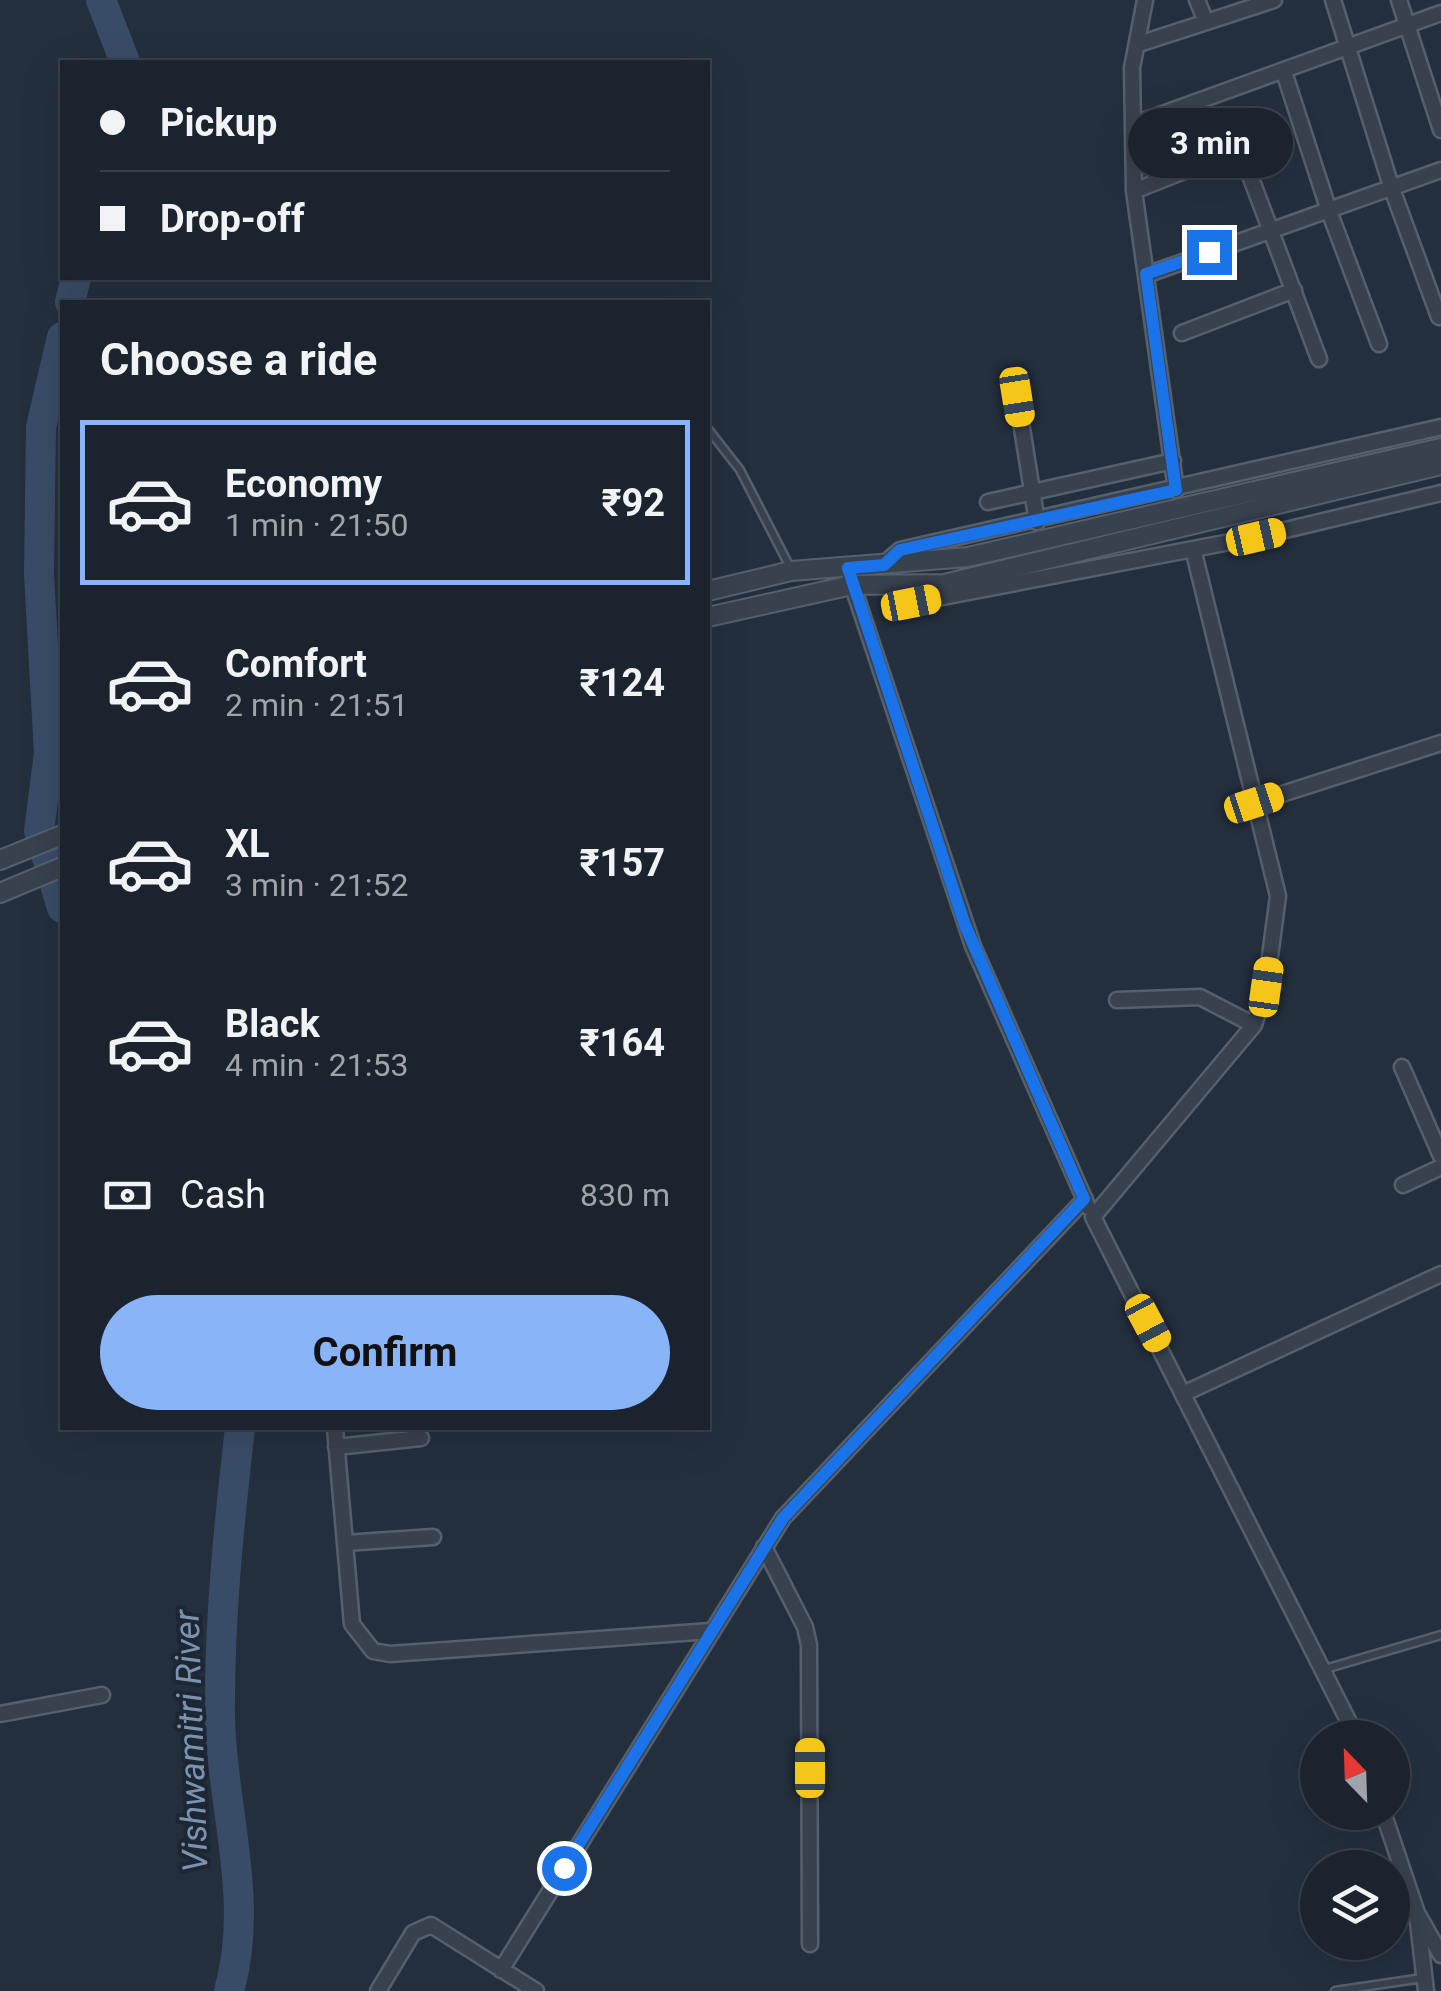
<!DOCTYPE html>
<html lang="en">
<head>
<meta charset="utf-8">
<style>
  body { margin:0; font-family:Roboto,sans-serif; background:#282f3a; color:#f1f3f6; height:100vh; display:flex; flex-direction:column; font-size:38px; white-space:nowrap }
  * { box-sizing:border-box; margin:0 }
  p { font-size:32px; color:#a0a4aa }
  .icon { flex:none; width:55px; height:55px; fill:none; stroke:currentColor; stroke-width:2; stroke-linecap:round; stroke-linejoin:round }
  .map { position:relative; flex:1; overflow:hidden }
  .side { position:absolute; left:60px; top:300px; width:650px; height:1130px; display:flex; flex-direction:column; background:#1b232e; border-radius:0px; box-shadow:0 10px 40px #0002,0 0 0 2px #39404a }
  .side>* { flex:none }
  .banner { position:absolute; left:60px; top:60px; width:650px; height:220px; border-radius:0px; box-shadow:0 10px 40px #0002,0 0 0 2px #39404a; display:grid; align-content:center; height:220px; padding:0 40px; background:#1b232e }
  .needle { width:65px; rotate:337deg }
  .tools { position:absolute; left:1300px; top:1720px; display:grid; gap:20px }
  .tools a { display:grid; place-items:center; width:110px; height:110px; border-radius:50%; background:#1b232e; box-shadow:0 10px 40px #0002,0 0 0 2px #39404a; font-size:50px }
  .end { position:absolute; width:45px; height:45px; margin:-22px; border:12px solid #1a73e8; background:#fff; box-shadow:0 0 0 5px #fff }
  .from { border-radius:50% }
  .bubble { position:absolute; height:70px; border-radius:35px; background:#1b232e; box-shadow:0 10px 40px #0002,0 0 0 2px #39404a; font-size:32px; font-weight:700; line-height:70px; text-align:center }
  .car { position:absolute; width:30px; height:60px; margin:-30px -15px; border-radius:12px; box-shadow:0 0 8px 2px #0007; background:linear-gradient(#f5c518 24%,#345 0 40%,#f5c518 0 76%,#345 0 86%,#f5c518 0) }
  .banner b { display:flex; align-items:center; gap:35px; height:95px; font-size:38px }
  .banner b+b { border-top:2px solid #39404a }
  .banner i { width:25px; height:25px; background:#f1f3f6 }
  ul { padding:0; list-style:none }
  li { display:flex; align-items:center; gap:30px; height:165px; margin:0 20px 15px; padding:0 20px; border:5px solid transparent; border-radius:0px }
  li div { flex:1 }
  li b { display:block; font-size:38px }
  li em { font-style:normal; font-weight:700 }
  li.on { border-color:#8ab4f8 }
  li>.icon { width:90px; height:90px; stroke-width:1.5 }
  h2 { padding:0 40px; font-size:45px; line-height:120px }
  .pay { display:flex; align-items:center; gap:25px; height:110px; padding:0 40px; font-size:38px }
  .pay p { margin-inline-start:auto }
  .action { display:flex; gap:20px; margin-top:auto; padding:20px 40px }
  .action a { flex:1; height:115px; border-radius:60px; background:#8ab4f8; color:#111; font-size:40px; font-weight:700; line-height:115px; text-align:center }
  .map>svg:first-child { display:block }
</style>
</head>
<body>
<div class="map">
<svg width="1441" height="1991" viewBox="0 0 1441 1991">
  <rect width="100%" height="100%" fill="#242f3e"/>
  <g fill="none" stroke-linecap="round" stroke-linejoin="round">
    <path stroke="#394c67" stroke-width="30" d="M101 0 125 62
      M70 302 76 278
      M62 337 41 427 39 574 49 753 39 831 62 908
      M229 1991C255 1899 222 1810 220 1718 219 1620 229 1524 240 1428"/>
    <defs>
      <path id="service" d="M708 429 740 470 791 569
        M1325 1669 1441 1635
        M1335 1991 1423 1978"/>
      <path id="minor" d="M1145 0 1132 68 1134 191 1176 490
        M1197 0 1206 22
        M1333 0 1392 189 1439 317
        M1399 0 1441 130
        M1139 44 1274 0
        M1284 72 1329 211 1379 344
        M1135 124 1441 13
        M1134 191 1240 149 1319 359
        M1146 275 1441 170
        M1182 333 1294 290
        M1017 397 1037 522
        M988 502 1173 461
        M1193 549 1278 896 1266 987 1254 1025 1093 1217 1357 1738
        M884 564 900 550 1441 427
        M850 578 973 946 1088 1207
        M889 586 911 603 1256 537 1441 493
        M1254 803 1441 743
        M1117 1000 1200 997 1254 1025
        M1402 1067 1441 1156
        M1403 1185 1441 1167
        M1185 1393 1441 1274
        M335 1428 352 1624 373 1651 390 1654 711 1631
        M336 1447 421 1438
        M345 1543 433 1537
        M764 1547 805 1627 809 1645 810 1944
        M0 1714 102 1695
        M1383 1812 1417 1913 1441 1955
        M1417 1914 1426 1991
        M501 1970 783 1518 1085 1199
        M378 1991 413 1933 431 1925 536 1991"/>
      <path id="tertiary" d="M708 591 791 571 968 557 1441 448
        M708 617 852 585 944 584 1441 465
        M0 860 62 835
        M0 893 62 867"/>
    </defs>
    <use href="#service" stroke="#565f6c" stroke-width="11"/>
    <use href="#minor" stroke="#565f6c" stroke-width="19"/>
    <use href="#tertiary" stroke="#565f6c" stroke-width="22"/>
    <use href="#service" stroke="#38414e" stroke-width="6"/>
    <use href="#minor" stroke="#38414e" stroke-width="14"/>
    <use href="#tertiary" stroke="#38414e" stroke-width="18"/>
  </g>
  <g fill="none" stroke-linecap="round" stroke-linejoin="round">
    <path stroke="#1a73e8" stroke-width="12" d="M564 1868 783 1518 1084 1199 965 925 848 568 884 565 900 550 1176 490 1146 274 1209 252"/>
  </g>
  <g text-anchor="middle" stroke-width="8" stroke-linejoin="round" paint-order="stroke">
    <g font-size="35" font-style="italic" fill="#7c92b1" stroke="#1d2633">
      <text transform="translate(191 1741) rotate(-92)" y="12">Vishwamitri River</text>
    </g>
  </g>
</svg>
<div class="tools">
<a><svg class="needle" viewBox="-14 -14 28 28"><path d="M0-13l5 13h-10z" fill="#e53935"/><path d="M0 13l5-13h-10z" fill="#a0a4aa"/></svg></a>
<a><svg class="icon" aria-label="layers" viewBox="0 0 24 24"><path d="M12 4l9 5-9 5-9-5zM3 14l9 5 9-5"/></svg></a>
</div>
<i class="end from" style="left:564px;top:1868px"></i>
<i class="end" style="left:1209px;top:252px"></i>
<div class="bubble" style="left:1128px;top:108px;width:165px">3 min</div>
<i class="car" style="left:1017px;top:397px;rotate:171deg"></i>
<i class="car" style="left:1256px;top:537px;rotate:77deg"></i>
<i class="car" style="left:911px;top:603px;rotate:79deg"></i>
<i class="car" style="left:1254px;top:803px;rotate:72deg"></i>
<i class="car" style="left:1266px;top:987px;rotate:8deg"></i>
<i class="car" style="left:1148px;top:1323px;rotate:152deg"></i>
<i class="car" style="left:810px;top:1768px;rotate:0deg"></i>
<div class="banner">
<b><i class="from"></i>Pickup</b>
<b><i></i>Drop-off</b>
</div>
<section class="side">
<h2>Choose a ride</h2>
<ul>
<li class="on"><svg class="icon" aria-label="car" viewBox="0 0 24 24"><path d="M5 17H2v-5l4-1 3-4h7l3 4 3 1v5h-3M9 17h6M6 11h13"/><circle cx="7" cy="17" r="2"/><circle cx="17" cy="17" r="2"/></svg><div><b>Economy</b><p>1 min · 21:50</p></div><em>₹92</em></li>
<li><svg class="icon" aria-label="car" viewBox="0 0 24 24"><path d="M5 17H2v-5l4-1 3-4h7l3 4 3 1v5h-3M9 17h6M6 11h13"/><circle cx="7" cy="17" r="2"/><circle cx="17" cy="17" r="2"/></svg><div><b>Comfort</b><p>2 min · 21:51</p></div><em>₹124</em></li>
<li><svg class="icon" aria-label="car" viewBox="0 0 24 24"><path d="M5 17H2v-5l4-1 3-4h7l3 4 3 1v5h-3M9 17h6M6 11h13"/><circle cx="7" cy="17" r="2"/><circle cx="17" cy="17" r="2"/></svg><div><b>XL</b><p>3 min · 21:52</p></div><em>₹157</em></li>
<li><svg class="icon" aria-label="car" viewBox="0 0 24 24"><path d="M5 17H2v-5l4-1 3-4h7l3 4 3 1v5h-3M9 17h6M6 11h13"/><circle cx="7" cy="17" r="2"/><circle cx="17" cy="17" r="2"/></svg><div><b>Black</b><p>4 min · 21:53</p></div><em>₹164</em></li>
</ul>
<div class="pay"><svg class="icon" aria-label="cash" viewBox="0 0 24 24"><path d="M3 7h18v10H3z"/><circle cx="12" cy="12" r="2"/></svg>Cash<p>830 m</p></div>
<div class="action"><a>Confirm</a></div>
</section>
</div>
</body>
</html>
